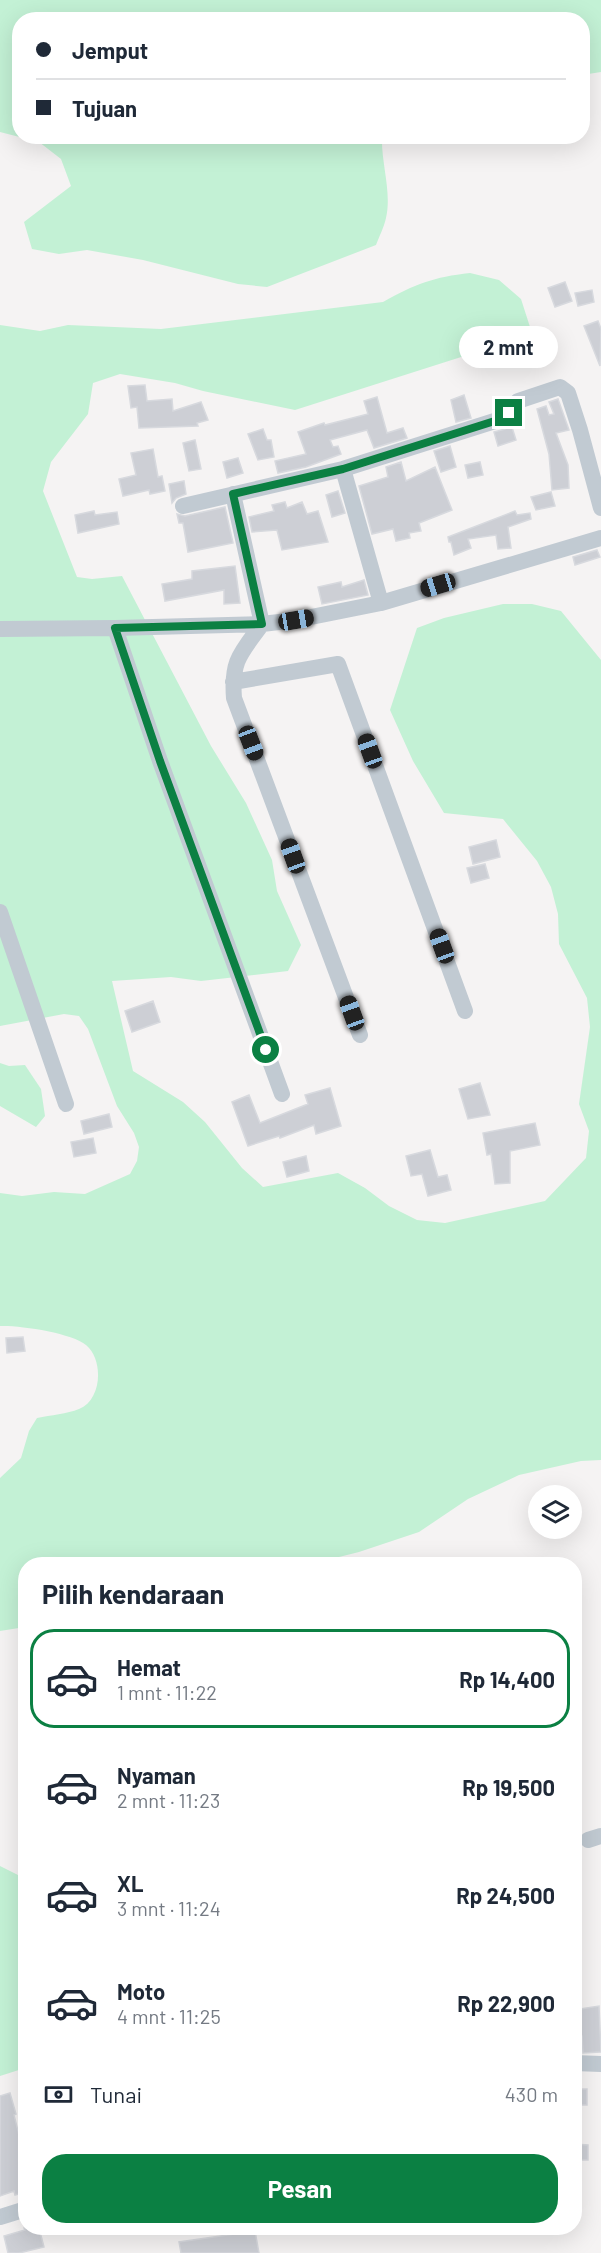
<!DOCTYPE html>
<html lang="id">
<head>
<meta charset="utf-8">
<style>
  body { margin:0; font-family:Barlow,sans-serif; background:#f2f2f3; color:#1f2937; height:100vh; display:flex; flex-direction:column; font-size:22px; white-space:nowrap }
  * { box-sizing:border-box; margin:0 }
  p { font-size:20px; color:#747a83 }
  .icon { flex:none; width:33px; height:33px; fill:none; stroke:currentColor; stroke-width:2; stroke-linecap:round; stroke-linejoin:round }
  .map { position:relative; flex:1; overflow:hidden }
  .panel { position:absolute; left:18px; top:1557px; width:564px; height:678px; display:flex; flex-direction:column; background:#fff; border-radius:24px; box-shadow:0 6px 24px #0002 }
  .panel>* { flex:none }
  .top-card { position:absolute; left:12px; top:12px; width:578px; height:132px; border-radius:24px; box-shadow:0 6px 24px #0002; display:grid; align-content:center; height:132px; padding:0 24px; background:#fff }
  .fabs { position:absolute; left:528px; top:1485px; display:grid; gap:12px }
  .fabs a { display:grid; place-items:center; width:54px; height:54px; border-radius:50%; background:#fff; box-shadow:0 6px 24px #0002; font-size:30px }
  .end { position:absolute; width:27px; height:27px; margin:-14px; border:8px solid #0b8043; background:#fff; box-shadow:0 0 0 3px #fff }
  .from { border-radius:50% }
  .bubble { position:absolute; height:42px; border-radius:21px; background:#fff; box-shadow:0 6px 24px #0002; font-size:20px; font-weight:700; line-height:42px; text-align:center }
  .car { position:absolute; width:18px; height:36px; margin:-18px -9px; border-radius:8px; box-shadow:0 0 4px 2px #0007; background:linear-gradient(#222 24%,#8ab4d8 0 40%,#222 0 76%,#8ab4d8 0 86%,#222 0) }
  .top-card b { display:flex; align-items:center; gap:21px; height:57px; font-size:22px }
  .top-card b+b { border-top:2px solid #e0e1e3 }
  .top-card i { width:15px; height:15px; background:#1f2937 }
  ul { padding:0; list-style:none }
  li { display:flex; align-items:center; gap:18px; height:99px; margin:0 12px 9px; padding:0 12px; border:3px solid transparent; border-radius:24px }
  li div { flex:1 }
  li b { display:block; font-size:22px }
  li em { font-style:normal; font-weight:700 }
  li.active { border-color:#0b8043 }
  li>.icon { width:54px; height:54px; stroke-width:1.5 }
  h2 { padding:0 24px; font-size:27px; line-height:72px }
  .pay { display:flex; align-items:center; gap:15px; height:66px; padding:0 24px; font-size:22px }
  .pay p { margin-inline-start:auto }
  .action { display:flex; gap:12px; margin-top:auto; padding:12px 24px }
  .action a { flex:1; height:69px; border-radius:24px; background:#0b8043; color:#fff; font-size:24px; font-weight:700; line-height:69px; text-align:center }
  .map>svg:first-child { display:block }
</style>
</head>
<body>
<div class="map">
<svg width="601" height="2253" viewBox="0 0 601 2253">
  <rect width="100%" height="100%" fill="#f5f3f3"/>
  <path fill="#c3f1d5" d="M0 0H601V72L582 75V20H20V136L382 137C381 163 392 192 386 218 384 227 379 237 376 245L267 287 238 284 143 260 87 250 59 254 32 249 24 222 71 186 61 159 39 142 0 132Z
    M470 273 499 280 521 299 530 327 505 343 295 410 203 391 175 383 120 374 93 383 88 414 51 462 43 491 77 577 92 579 122 576 211 746 246 803 272 860 277 891 301 945 288 971 201 981 171 977 112 981 133 1071 183 1102 205 1122 242 1168 263 1187 338 1173 365 1188 389 1206 417 1220 445 1223 545 1201 586 1158 589 1131 579 1104 590 1027 587 998 559 944 558 914 551 887 537 861 503 819 444 813 413 761 390 710 417 628 444 618 503 604H532L561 611 601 660V1460L581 1461 519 1475 468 1499 419 1532 359 1552 311 1564H26L25 1627 0 1631V1478L21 1458 29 1431 37 1418C51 1415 67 1414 79 1409 102 1400 104 1360 86 1345 72 1333 19 1325 0 1326V1193L22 1196 54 1192 85 1194 130 1174 137 1161 139 1147 134 1133 117 1106 88 1029 79 1016 64 1014 0 1026V325L40 331 68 325 161 329 383 302C415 284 434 277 470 273Z
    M0 1063 9 1066 25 1065 41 1089 45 1116 36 1127 0 1106Z
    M0 1866 26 1879 25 2068 0 2076Z"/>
  <path fill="#cdcfd5" stroke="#d7d9de" stroke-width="1.5" d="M565 282 572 301 555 307 548 288Z
    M592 290 594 302 578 306 575 293Z
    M598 321 601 329 600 366 584 326Z
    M145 385 147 401 172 399 173 411 201 402 208 420 197 423 198 426 139 428 137 407 131 408 128 386Z
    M464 395 471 418 456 422 451 400Z
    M377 397 387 433 403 428 407 438 374 448 367 430 330 440 333 447 338 446 341 454 306 467 278 473 275 461 306 454 298 432 324 423 325 425 368 414 364 401Z
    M558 399 569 430 556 433 568 465 569 488 552 490 549 454 537 409 546 406 549 415 554 414 549 402Z
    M511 424 516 440 498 446 494 432 505 429Z
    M263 429 267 440H271L274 457 258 460 248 434Z
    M195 440 201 469 189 471 183 443Z
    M450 446 456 467 441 472 434 451Z
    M153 449 158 477 162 476 165 491 150 494 149 490 123 496 119 479 136 475 131 453Z
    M238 458 243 473 227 478 223 462Z
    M401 462 406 481 435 467 452 510 419 523 421 531 409 533 410 538 396 541 393 529 372 534 359 486 388 477 386 467Z
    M480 462 483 475 468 478 465 465Z
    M184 481 186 494 176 498 172 503 169 484Z
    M338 491 345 513 332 517 326 495Z
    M551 492 555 506 536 510 531 497Z
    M285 502 287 508 302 502 307 514 318 511 328 542 282 550 277 530 252 532 249 517 274 511 272 505Z
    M225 507 233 543 188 552 183 523H179L177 514 185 516Z
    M94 511 95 515 117 512 119 524 78 533 75 515Z
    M515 511 517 515 530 513 531 519 508 527 511 548 498 549 496 535 468 539 471 548 454 555 451 542H449L448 537Z
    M597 550 600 557 575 565 573 557Z
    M235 566 240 603 224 604V590L165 601 162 584 192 579V571Z
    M364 580 368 595 322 604 318 587 341 582 342 587Z
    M496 840 500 857 473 864 469 847Z
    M485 864 489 878 471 883 467 868Z
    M153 1001 160 1022 132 1032 125 1011Z
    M480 1083 490 1115 468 1119 459 1089Z
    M330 1088 341 1126 316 1134 314 1125 280 1138 279 1136 248 1146 232 1102 249 1095 260 1123 308 1104 305 1095Z
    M109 1114 112 1127 84 1134 81 1121Z
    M535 1123 540 1145 510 1151V1183L495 1184 491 1154 487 1155 483 1133Z
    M93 1138 96 1153 74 1157 71 1142Z
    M430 1150 438 1177 447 1175 451 1190 428 1196 422 1174 411 1176 406 1156Z
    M306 1156 309 1171 287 1177 283 1162Z
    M23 1337 25 1351 7 1353 6 1338Z
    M599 2006 601 2052 583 2053 582 2036H578L577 2026 574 2027V2010Z
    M574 2089H587V2105H574Z
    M10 2093 16 2114 14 2115 26 2163V2192L15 2195 14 2191 0 2196V2096Z
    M574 2144 588 2145V2160H574Z
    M24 2228H39L44 2247 19 2253H8L4 2236 25 2230Z
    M255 2231 259 2253H181L179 2242Z"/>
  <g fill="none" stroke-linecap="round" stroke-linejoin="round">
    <path stroke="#c1cad2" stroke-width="16" d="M343 469 381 603
      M233 494 262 624C241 653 231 660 234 698L360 1035
      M183 506 343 469 501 419 518 401 560 387 568 393 580 430 601 508
      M115 628 160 761 282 1094
      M0 629 115 628 262 624 296 620 381 603 601 538
      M233 682 338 664 465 1011
      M0 912 66 1104
      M588 1840 601 1836
      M574 2063 601 2064
      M0 2217 26 2209"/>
  </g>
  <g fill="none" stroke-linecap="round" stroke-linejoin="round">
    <path stroke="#0b8043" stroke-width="8" d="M266 1050 160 761 115 628 262 624 233 494 343 469 501 419 509 413"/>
  </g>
</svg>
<div class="fabs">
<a><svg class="icon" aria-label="layers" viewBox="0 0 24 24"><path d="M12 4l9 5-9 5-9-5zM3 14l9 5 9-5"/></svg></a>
</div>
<i class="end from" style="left:266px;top:1050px"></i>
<i class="end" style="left:509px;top:413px"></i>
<div class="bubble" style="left:459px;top:326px;width:99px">2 mnt</div>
<i class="car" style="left:438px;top:585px;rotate:253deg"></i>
<i class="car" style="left:296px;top:620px;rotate:80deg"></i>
<i class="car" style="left:251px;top:743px;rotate:159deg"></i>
<i class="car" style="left:370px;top:751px;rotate:340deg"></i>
<i class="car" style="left:293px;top:856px;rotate:340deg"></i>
<i class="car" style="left:442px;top:946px;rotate:340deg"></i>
<i class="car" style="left:352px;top:1013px;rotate:340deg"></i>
<div class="top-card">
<b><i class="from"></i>Jemput</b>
<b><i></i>Tujuan</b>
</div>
<section class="panel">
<h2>Pilih kendaraan</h2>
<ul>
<li class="active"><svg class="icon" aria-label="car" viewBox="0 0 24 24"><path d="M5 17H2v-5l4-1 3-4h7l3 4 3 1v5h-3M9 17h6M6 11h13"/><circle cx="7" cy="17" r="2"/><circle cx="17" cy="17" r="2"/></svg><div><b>Hemat</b><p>1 mnt · 11:22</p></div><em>Rp 14,400</em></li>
<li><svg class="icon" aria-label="car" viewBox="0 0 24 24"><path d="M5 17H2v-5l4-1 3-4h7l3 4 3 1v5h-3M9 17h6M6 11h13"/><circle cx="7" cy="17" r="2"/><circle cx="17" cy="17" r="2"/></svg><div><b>Nyaman</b><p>2 mnt · 11:23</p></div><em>Rp 19,500</em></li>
<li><svg class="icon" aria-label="car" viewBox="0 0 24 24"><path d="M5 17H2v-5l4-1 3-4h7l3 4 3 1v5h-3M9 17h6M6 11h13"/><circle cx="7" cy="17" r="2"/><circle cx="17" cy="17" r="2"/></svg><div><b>XL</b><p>3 mnt · 11:24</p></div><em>Rp 24,500</em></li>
<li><svg class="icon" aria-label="car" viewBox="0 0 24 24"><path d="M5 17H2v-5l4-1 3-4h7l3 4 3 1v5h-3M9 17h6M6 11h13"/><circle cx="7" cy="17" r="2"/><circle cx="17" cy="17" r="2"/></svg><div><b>Moto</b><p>4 mnt · 11:25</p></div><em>Rp 22,900</em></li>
</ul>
<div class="pay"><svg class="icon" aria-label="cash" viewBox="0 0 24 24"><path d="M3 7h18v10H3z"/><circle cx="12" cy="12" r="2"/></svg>Tunai<p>430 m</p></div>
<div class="action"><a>Pesan</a></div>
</section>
</div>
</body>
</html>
